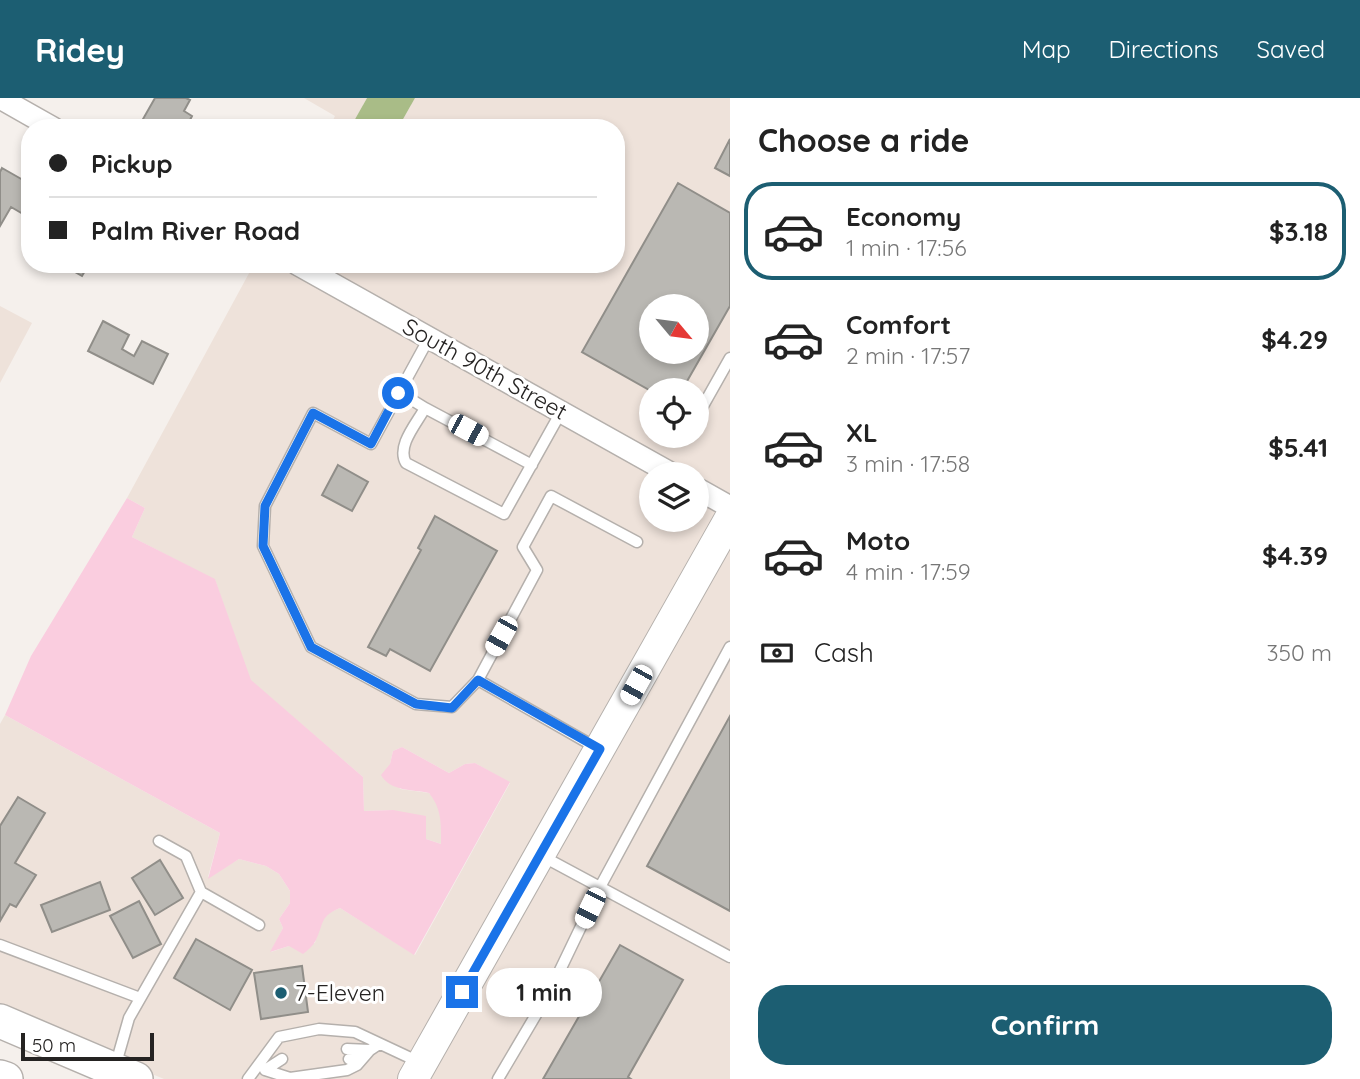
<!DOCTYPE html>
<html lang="en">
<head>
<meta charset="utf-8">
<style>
  body { margin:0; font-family:Quicksand,sans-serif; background:#f2f2f2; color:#222; height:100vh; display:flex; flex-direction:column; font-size:26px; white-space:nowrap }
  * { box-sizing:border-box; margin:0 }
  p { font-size:23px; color:#767676 }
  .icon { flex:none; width:38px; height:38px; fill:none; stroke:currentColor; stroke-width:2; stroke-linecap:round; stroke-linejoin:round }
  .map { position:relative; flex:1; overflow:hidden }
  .sheet { display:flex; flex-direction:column; background:#fff; width:630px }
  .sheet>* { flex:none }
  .banner { position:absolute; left:21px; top:21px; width:604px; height:154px; border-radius:28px; box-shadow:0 4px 10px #0003; display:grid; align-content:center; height:154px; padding:0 28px; background:#fff }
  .needle { width:46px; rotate:119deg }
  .buttons { position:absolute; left:639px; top:196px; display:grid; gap:14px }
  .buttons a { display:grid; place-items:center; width:70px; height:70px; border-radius:50%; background:#fff; box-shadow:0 4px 10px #0003; font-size:35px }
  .scale { position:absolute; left:21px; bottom:18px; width:133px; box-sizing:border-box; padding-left:7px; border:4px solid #252322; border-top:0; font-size:19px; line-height:24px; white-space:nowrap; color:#252322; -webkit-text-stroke:5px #fff; paint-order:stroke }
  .end { position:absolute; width:32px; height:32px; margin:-16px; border:9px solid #1a73e8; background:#fff; box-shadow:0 0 0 4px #fff }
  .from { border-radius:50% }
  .bubble { position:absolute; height:49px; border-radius:24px; background:#fff; box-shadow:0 4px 10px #0003; font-size:23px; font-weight:700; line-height:49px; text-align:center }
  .car { position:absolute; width:21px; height:42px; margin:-21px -10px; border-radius:9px; box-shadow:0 0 5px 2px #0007; background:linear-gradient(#fff 24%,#345 0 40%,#fff 0 76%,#345 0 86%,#fff 0) }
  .banner b { display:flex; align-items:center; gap:24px; height:66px; font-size:26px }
  .banner b+b { border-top:2px solid #e0e0e0 }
  .banner i { width:18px; height:18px; background:#222 }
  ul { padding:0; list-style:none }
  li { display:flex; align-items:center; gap:21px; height:98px; margin:0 14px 10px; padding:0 14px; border:4px solid transparent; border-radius:28px }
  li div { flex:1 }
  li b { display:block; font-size:26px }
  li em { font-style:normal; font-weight:700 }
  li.on { border-color:#1c5e72 }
  li>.icon { width:63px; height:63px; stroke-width:1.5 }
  h2 { padding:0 28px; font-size:32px; line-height:84px }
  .pay { display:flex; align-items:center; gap:18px; height:77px; padding:0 28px; font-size:26px }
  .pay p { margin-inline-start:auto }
  .cta { display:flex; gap:14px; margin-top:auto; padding:14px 28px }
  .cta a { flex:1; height:80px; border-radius:28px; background:#1c5e72; color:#fff; font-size:28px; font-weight:700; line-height:80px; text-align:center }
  header { display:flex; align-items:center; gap:42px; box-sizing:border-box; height:98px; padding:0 35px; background:#1c5e72; color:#fff }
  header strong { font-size:33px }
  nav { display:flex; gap:38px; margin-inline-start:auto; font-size:24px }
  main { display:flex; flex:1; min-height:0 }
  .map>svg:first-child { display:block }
</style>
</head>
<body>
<header>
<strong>Ridey</strong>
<nav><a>Map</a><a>Directions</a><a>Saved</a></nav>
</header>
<main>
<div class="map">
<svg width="730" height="981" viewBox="0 0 730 981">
  <rect width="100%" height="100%" fill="#f5f0ec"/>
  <path fill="#eee2da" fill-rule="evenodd" d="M304 0H367L350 30H329L335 18Z
    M415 0H730V398L697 379 696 376H691L316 166H616V30H398ZM651 208H696V254H651ZM651 292H696V338H651Z
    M254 166H278L653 376H651V422H696L697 400 721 414 401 981H164L0 913V626L5 617 220 735 208 779 239 761 266 768 279 776 290 793V805L279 821 283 830 271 854 289 848 315 845 320 826 328 815 340 810 415 857 510 685 475 665 465 666 449 675 402 649 393 653 390 666 400 691 429 695 438 705 441 721V746L426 741 393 712 364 713 363 679 250 582 215 482 132 439 145 410 127 400Z
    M0 208 32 225 0 285Z
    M730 441V981H424Z"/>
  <path fill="#facddf" d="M127 400 145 410 132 439 215 481 251 582 363 679 364 713 393 712 426 718V741L441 746C441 726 442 711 429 695 412 691 391 694 381 677L390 666 393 653 402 649 449 675 465 666 475 665 510 684 414 857 340 810C320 818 324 825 316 842 313 848 308 852 303 856L289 848 270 854 283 830 279 821 290 805V793L279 776 266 768 239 761 208 781 220 735 5 617 31 558Z"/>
  <path fill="#a9bc87" d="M367 0H415L398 30H350Z"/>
  <path fill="#bab8b3" stroke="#908e89" stroke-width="2" fill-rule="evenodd" d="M155 0H186L190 2 184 13 192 18 189 24 198 30H159L143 21Z
    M730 41V78L715 70Z
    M2 70 30 86V120L11 109 0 128V74Z
    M678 85 730 115V208L682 292 651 293 582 254ZM651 208H696V254H651Z
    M61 166H89L82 178Z
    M103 223 129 237 122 251 134 258 142 243 168 256 153 286 88 253Z
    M338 367 368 384 352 413 322 397Z
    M435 418 497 453 430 573 390 551 386 558 368 549 421 452 418 450Z
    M730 618V813L647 768Z
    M18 699 45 715 15 765 36 777 16 809 10 806 0 823V728Z
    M160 762 183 800 155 817 132 780Z
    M100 784 110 812 52 834 41 807Z
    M139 803 161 846 133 860 110 818Z
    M196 841 252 872 230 912 174 880Z
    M620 847 683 882 628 979 631 981H543Z
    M302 868 308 914 261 921 254 875Z"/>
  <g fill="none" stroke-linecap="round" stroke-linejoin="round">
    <defs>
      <path id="lane" d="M429 240 371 346 313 315 265 408 263 448 311 549 416 606 452 609 478 582 597 650
        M399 294 425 310
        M699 315 730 260
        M532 367 425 310C417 325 396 348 406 365L504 416 561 314
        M478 582 537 472 523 449 551 398 637 444
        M159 743 186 758 201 794
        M542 758 730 859
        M0 847 140 900
        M347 951 370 952 349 961
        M115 969 129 920 201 794 259 827
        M265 972 290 980 347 972 357 967 370 952 379 946
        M265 972 282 961
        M248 981 279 939 319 931 355 934 419 964
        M498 981 550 893 600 789 730 549"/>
      <path id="street" d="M0 0 53 30
        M297 166 672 376
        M696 390 730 409"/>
      <path id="secondary" d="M413 981 730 420"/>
      <path id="primary" d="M0 923 136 981
        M0 979 6 981"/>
    </defs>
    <use href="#lane" stroke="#b5b0ac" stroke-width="13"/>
    <use href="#street" stroke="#b5b0ac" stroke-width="24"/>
    <use href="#secondary" stroke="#b5b0ac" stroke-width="32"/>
    <use href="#primary" stroke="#b5b0ac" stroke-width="36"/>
    <use href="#lane" stroke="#fff" stroke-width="10"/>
    <use href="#street" stroke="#fff" stroke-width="21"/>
    <use href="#secondary" stroke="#fff" stroke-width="30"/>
    <use href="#primary" stroke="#fff" stroke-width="33"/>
  </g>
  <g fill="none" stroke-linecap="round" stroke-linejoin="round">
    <path stroke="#1a73e8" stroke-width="9" d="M398 295 371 346 313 315 265 408 263 448 311 549 416 606 452 610 478 582 600 651 462 894"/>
  </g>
  <circle fill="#1c5e72" stroke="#fff" stroke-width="2.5" cx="281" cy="895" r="7"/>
  <g text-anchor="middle" stroke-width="6" stroke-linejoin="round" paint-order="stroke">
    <g font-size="23" fill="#252322" stroke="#fff">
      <text transform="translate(485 271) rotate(29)" y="8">South 90th Street</text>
    </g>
    <g font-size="23" fill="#252322" stroke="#fff" text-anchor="start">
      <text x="295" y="903">7-Eleven</text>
    </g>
  </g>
</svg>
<div class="buttons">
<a><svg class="needle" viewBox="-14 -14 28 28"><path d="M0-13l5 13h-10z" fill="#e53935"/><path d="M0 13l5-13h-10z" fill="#767676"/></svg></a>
<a><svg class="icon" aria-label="locate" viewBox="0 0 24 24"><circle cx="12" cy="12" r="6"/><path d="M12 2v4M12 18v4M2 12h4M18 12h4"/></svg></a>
<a><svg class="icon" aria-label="layers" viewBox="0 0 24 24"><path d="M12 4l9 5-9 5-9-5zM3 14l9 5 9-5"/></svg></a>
</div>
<div class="scale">50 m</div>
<i class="end from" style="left:398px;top:295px"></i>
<i class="end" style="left:462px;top:894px"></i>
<div class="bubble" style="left:486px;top:870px;width:116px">1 min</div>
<i class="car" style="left:468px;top:332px;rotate:118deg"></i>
<i class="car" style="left:501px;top:538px;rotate:209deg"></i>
<i class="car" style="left:636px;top:587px;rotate:209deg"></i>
<i class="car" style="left:590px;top:810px;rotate:206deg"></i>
<div class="banner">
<b><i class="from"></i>Pickup</b>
<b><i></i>Palm River Road</b>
</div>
</div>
<section class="sheet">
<h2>Choose a ride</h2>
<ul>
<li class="on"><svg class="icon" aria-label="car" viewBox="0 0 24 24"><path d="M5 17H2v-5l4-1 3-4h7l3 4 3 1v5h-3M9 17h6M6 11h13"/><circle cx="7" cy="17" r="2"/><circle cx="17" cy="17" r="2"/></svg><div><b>Economy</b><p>1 min · 17:56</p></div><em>$3.18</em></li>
<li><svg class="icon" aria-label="car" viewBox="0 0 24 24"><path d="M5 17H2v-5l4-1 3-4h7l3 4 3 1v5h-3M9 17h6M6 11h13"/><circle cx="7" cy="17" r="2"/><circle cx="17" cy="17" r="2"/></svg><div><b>Comfort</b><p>2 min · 17:57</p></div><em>$4.29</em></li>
<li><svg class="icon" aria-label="car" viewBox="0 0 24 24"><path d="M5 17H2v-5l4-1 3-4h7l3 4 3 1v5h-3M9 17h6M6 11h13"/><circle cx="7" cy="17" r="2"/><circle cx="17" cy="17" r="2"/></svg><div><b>XL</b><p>3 min · 17:58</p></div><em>$5.41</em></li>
<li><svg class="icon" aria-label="car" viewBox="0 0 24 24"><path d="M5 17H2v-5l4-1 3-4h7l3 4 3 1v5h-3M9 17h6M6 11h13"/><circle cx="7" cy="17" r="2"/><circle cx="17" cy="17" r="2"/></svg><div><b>Moto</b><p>4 min · 17:59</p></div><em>$4.39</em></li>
</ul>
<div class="pay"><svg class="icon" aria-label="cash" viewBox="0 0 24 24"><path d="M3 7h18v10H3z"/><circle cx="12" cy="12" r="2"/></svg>Cash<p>350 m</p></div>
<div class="cta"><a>Confirm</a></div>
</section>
</main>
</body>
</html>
